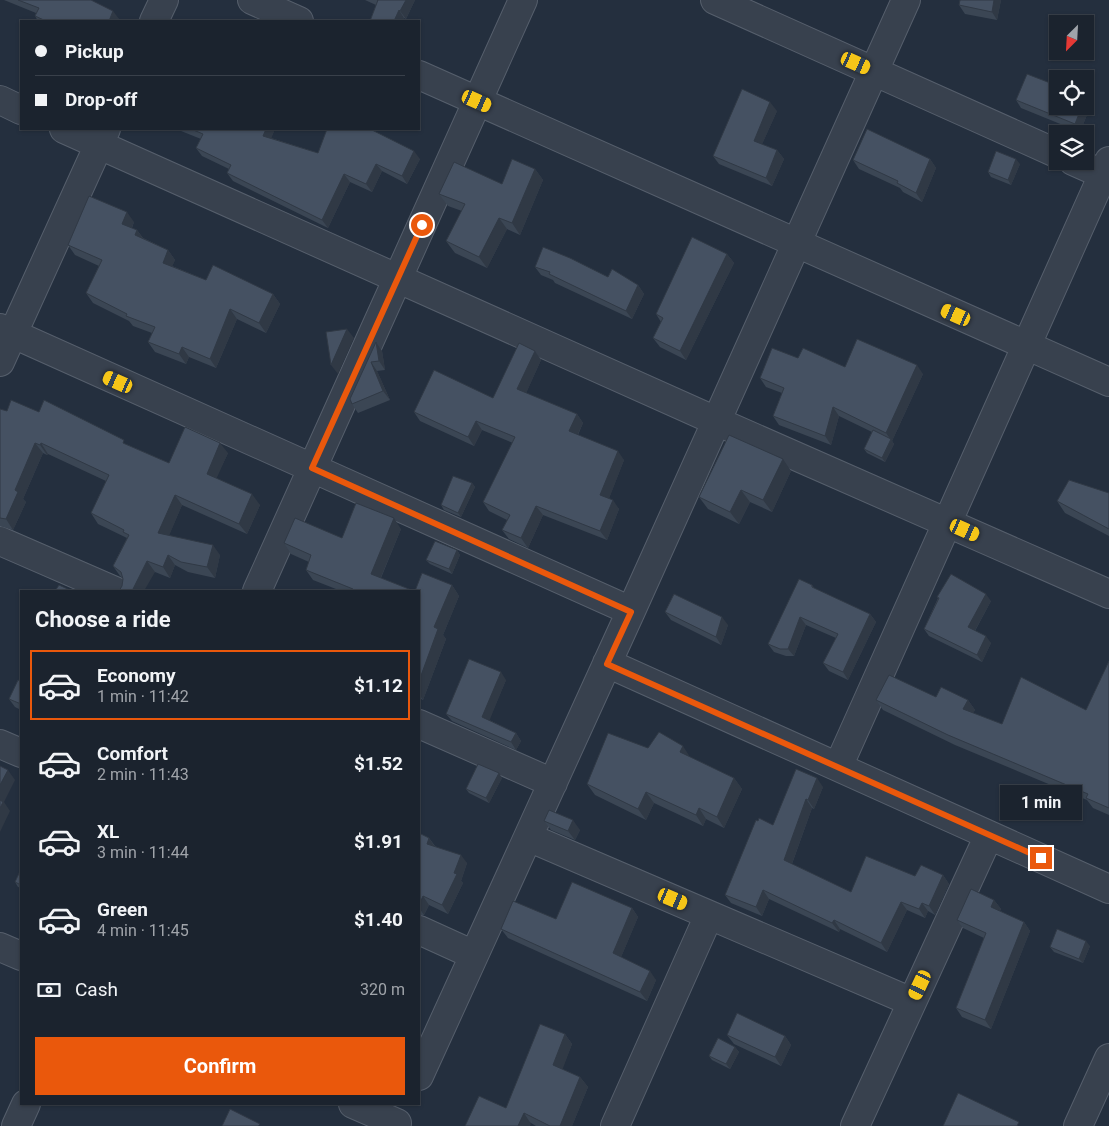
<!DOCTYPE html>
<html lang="en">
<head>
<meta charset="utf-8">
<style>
  body { margin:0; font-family:Roboto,sans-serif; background:#242b36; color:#f1f3f6; height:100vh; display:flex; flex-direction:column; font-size:19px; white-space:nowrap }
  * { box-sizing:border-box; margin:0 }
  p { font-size:16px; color:#a0a4aa }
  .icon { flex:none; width:28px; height:28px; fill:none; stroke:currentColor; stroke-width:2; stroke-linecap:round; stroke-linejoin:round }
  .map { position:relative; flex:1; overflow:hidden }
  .drawer { position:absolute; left:20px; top:590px; width:400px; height:515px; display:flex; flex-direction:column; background:#1b232e; border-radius:0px; box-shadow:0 1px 4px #0004,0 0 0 1px #39404a }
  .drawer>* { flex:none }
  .top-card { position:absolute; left:20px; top:20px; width:400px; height:110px; border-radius:0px; box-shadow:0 1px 4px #0004,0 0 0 1px #39404a; display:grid; align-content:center; height:110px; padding:0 15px; background:#1b232e }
  .needle { width:32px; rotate:204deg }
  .controls { position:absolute; left:1049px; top:15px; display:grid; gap:10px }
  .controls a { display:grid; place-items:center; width:45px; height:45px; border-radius:0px; background:#1b232e; box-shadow:0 1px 4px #0004,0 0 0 1px #39404a; font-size:25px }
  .end { position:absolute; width:22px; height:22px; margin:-11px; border:6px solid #ea580c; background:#fff; box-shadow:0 0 0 2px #fff }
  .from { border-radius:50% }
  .bubble { position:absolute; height:35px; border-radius:0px; background:#1b232e; box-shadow:0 1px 4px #0004,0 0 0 1px #39404a; font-size:16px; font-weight:700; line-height:35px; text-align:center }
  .car { position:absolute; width:15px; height:30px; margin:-15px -8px; border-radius:6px; box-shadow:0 0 4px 1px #0007; background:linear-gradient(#f5c518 24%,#345 0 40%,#f5c518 0 76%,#345 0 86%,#f5c518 0) }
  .top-card b { display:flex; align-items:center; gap:18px; height:48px; font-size:19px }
  .top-card b+b { border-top:1px solid #39404a }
  .top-card i { width:12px; height:12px; background:#f1f3f6 }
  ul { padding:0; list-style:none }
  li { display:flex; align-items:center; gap:15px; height:70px; margin:0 10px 8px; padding:0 5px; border:2px solid transparent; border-radius:0px }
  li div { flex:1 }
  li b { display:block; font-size:19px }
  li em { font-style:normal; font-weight:700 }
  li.current { border-color:#ea580c }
  li>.icon { width:45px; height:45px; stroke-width:1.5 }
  h2 { padding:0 15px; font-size:22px; line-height:60px }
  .pay { display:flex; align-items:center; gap:12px; height:55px; padding:0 15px; font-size:19px }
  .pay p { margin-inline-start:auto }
  .button { display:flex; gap:10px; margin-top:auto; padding:10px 15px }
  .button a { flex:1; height:58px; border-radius:0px; background:#ea580c; color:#fff; font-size:20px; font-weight:700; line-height:58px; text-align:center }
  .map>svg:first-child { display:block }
</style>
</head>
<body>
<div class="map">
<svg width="1109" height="1126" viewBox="0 0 1109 1126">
  <rect width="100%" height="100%" fill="#242f3e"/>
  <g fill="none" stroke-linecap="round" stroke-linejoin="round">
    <defs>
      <path id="minor" d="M252 0 299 21
        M715 0 1058 154
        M154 21 164 0
        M419 75 1109 382
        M0 100 21 110
        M64 129 716 421 1109 594
        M1073 161 1109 177
        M0 328 631 611
        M0 362 106 129
        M0 541 115 591
        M257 591 523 0
        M607 663 1109 889
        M419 724 553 783
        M0 744 21 753
        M838 767 1109 161
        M528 837 912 1002
        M419 930 474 955
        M0 947 21 956
        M419 1076 631 611 906 0
        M353 1104 397 1123
        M16 1126 26 1104
        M615 1126 709 915
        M855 1126 989 835
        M1078 1126 1109 1058"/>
    </defs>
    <use href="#minor" stroke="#565f6c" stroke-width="30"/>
    <use href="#minor" stroke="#38414e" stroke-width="28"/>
  </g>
  <path fill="#3b4654" d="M4 0H91L119 19V21H38L35 16 36 13Z
    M365 0H415L406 19 404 18 403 21H370L376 5Z
    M1001 0 997 20 965 14 959 5Z
    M1016 100 1091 105 1080 132 1021 108Z
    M777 111 762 144 777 150 784 159 772 186 719 164 713 156Z
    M176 129H275L271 138 318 153 420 159 407 184 382 171 372 192 350 182 328 228 233 181 227 173 229 169 202 156 196 148 201 139Z
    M930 159 936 168 922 202 903 192 900 188 859 169 853 160Z
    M1020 164 1011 185 991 177 988 172Z
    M535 169 543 180 520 235 507 229 487 268 455 253 446 241 462 211 448 206 439 194 502 184Z
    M134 222 132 228 137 230 143 238 168 250 175 260 172 266 206 280 273 294 280 304 266 333 237 319 216 368 189 357 186 364 155 352 148 342 152 333 133 326 129 321 93 303 86 293 99 266 75 255 68 245Z
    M727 254 734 263 686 360 660 347 653 338 661 322 656 314Z
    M535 267 608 277 638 285 644 294 632 319 555 283 553 280 541 275Z
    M376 342 382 351 385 370 377 371 390 400 358 413 352 404Z
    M535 351 541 360 526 393 577 414 583 423 578 435 624 460 609 498 619 509 607 540 543 515 528 548 509 539 502 530 507 520 489 511 483 502 513 443 482 430 474 446 420 421 414 412 493 398Z
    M798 358 845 367 923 374 892 441 894 444 885 462 867 453 864 449 872 432 839 416 831 445 779 425 773 416 782 393 766 387 760 378Z
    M0 409 7 411 39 412 128 445 169 463 228 453 216 478 260 505 247 534 182 505 169 535 220 555 215 578 188 572 175 565 170 578 155 572 122 586 123 578 120 576 113 566 127 538 98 524 91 513 106 481 48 454 47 455 43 453 23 499 26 502 13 530 0 526Z
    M791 471 772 512 750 502 739 524 708 509 699 497Z
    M472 483 475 487 461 517 444 510 441 505Z
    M1109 493V536L1065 513 1057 501Z
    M401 529 381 578 414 591H341L313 580 306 570 309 562 291 554 284 543 342 538Z
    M457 550 460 555 452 574 430 564 426 560Z
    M452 585 459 596 443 635 446 639 423 700 419 698V591Z
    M812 585 815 589 870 614 876 622 848 680 829 671 823 663 836 638 806 625 794 656H786L774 652 768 644Z
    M937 597 991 601 975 631 991 643 982 662 929 636 924 629 938 598Z
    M665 612 728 625 721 645 671 620Z
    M1109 661V815L1093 808 1087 800 955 745 883 710 876 700 936 697 968 700 975 710 973 713 1002 724 1086 710Z
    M506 680 489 720 516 733 521 741 516 750 452 721 446 714Z
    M21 681V710L15 707 9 699Z
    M648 748 690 757 734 778 742 789 724 828 706 819 703 826 654 803 646 820 595 795 587 784Z
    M502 778 489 803 469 793 466 789Z
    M823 787 814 809 812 808 792 864 851 892 915 876 943 875 949 884 935 915 928 911 925 918 907 910 887 952 840 929 839 932 769 899 762 916 731 903 725 895 773 825Z
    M544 821 580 830 575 840 551 830Z
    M419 833 429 838 435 846 467 863 461 881 463 883 448 914 429 905 424 915H419Z
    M21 869V888L18 887 15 882Z
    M994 900 1001 909 1000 911 1024 922 1030 931 991 1029 962 1017 956 1008 984 938 963 928 957 920Z
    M632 908 638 917 621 957 656 980 647 1001 508 938 501 929 556 919Z
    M1090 946 1083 963 1054 952 1050 947Z
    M565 1034 572 1044 562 1069 580 1077 588 1087 572 1126H536L506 1108Z
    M727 1035 785 1036 791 1045 781 1066 734 1044Z
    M735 1047 739 1052 730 1069 712 1060 709 1056Z"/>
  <path fill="#303945" d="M406 0H415L406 19 400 11Z
    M994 0H1001L997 20 992 12Z
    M399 10 404 18 403 21H394Z
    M113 11 119 19V21H109Z
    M1086 97 1091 105 1080 132 1075 124 1082 106H1085Z
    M770 102 777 111 760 149 754 141Z
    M266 129H275L269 144 263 136Z
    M777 150 784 159 772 186 766 178Z
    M414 151 420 159 407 184 402 176Z
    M930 159 936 168 922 202 916 193Z
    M1016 159 1020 164 1011 185 1008 180Z
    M376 164 382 171 372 192 366 184Z
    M535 169 543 180 520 235 512 223Z
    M344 174 350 182 328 228 322 220Z
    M127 212 134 222 129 234 122 224Z
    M499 218 507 229 487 268 479 257Z
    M137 230 144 240 135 235Z
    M168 250 175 260 169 273 163 263Z
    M727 254 734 263 686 360 680 351Z
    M638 285 644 294 632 319 626 311Z
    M273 294 280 304 266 333 259 323Z
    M230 309 237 319 216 368 210 359Z
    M347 329 354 338 338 374 331 365Z
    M376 342 382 351 385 370 379 361Z
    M182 347 189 357 186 364 179 354Z
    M535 351 541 360 524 398 517 389Z
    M371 362 377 371 390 400 383 391Z
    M917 365 923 374 892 441 894 444 885 462 882 458 891 440 886 433Z
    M833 407 839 416 831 445 825 436Z
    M577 414 583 423 575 440 569 431Z
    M476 421 482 430 474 446 468 437Z
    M35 443 43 453 23 499 26 502 13 530 6 519 15 490Z
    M41 443 48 454 47 455 40 445Z
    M220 443 228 453 214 484 207 474Z
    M618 451 624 460 607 504 600 495Z
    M783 459 791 471 772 512 763 500Z
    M472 483 475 487 461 517 458 513Z
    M741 490 750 502 739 524 730 512Z
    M252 494 260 505 247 534 239 524Z
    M175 495 182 505 166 543 158 533Z
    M613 500 619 509 607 540 600 531Z
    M536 506 543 515 528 548 521 538Z
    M394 518 401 529 378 584 371 574Z
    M213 545 220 555 215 578 207 567Z
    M457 550 460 555 452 574 449 569Z
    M168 555 175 565 170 578 163 567Z
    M147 561 155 572 144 591H132Z
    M452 585 459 596 443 635 446 639 423 700 419 694V681L434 627Z
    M986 594 991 601 973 634 968 627Z
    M870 614 876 622 848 680 843 672Z
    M722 617 728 625 721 645 716 637Z
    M800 617 806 625 794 656 788 649Z
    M986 636 991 643 982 662 977 655Z
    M501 672 506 680 488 724 482 717Z
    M968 700 975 710 970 719 963 709Z
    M516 733 521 741 516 750 511 742Z
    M683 746 690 757 680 752Z
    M8 770 15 780 4 802 10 811 0 832V785Z
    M499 773 502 778 489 803 486 798Z
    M734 778 742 789 724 828 717 817Z
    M817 778 823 787 814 809 808 800Z
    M646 792 654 803 646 820 638 809Z
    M806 799 812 808 790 869 784 860Z
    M699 808 706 819 703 826 696 815Z
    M573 820 580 830 575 840 568 831Z
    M429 838 435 847 427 844Z
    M461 855 467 863 461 881 463 883 448 914 442 905 454 873Z
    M943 875 949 884 935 915 929 906Z
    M763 890 769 899 762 916 756 907Z
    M423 896 429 905 424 915 419 908V905Z
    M994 900 1001 909 997 915 991 907Z
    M901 902 907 910 887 952 881 943Z
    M922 903 928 911 925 918 919 909Z
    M632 908 638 917 619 962 613 953Z
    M834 920 840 929 839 932 832 923Z
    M1024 922 1030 931 991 1029 985 1020Z
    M1086 941 1090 946 1083 963 1079 959Z
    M650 971 656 980 647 1001 640 992Z
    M565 1034 572 1044 560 1076 553 1065Z
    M785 1036 791 1045 781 1066 775 1057Z
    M735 1047 739 1052 730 1069 726 1064Z
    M580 1077 588 1087 572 1126H560Z
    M524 1113 531 1124 530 1126H518Z"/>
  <path fill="#455162" stroke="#303945" d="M18 0H91L113 11 109 21H46L35 16 39 8Z
    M377 0H406L400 11 399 10 394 21H370L378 0Z
    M960 0H994L992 12 959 5Z
    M1027 74 1058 86V106H1082L1075 124 1016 100Z
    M742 89 770 102 754 141 777 150 766 178 713 156Z
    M191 129H266L263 136 318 153 327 129H370L414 151 402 176 376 164 366 184 344 174 322 220 227 173 231 165 196 148 203 134Z
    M867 129 930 159 916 193 897 183 898 181 853 160Z
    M996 151 1016 159 1008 180 988 172Z
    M512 159 535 169 512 223 499 218 479 257 446 241 465 204 439 194 454 162 502 184Z
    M89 196 127 212 122 224 137 230 135 235 168 250 163 263 206 280 213 265 273 294 259 323 230 309 210 359 182 347 179 354 148 342 155 327 126 316 127 314 86 293 102 260 68 245Z
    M692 237 727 254 680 351 653 338 663 318 656 314Z
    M543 247 570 258 608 277 612 269 638 285 626 311 549 274 550 272 535 267Z
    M347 329 331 365 326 332Z
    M857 339 917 365 886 433 833 407 825 436 773 416 784 388 760 378 772 348 798 358 803 348 845 367Z
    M376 342 379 361 371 362 383 391 352 404 350 399Z
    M519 343 535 351 517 389 577 414 569 431 618 451 600 495 613 500 600 531 536 506 521 538 502 530 510 515 483 502 515 437 476 421 468 437 414 412 434 370 493 398Z
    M11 400 39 412 44 400 124 440 123 443 169 463 185 427 220 443 207 474 252 494 239 524 175 495 158 533 213 545 207 567 181 562 168 555 163 567 147 561 132 591H119L122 586 123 579 121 572 113 566 129 535 123 532 124 530 91 513 109 475 41 443 40 445 35 443 15 490 18 492 6 519 0 518V409L7 411Z
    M873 430 891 439 882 458 864 449Z
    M729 435 783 459 763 500 741 490 730 512 699 497Z
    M453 476 472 483 458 513 441 505Z
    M1069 480 1109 493V529L1057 501Z
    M356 503 394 518 371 574 414 591H352L353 589 306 570 311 555 284 543 295 518 342 538Z
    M435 541 457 550 449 569 426 560Z
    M422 573 452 585 434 627 438 629 419 681V591H415Z
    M951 574 986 594 968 627 986 636 977 655 924 629 939 598 937 597Z
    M799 579 812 585V587L870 614 843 672 823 663 838 634 800 617 788 649H780L768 644Z
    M59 585 72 591H55Z
    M674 594 722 617 716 637 665 612Z
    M469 659 501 672 482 717 516 733 511 742 446 714Z
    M1109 661V808L1086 798 1088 794 948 735 876 700 889 675 936 697 941 687 968 700 963 709 1002 724 1021 677 1086 710Z
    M18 680 21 681V704L9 699Z
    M659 732 683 746 680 752 734 778 717 817 699 808 696 815 646 792 638 809 587 784 608 733 648 748Z
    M478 764 499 773 486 798 466 789Z
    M0 766 8 770 0 785Z
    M796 769 817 778 808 800 806 799 784 860 851 892 866 856 915 876 921 865 943 875 929 906 922 903 919 909 901 902 881 943 834 920 832 923 763 890 756 907 725 895 756 820 758 821 759 818 773 825Z
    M0 800 3 802 0 808Z
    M549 810 573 820 568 831 544 821Z
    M419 833 429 838 427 844 461 855 454 873 457 874 442 905 423 896 419 905Z
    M21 869V885L15 882Z
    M572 882 632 908 613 953 650 971 640 992 501 929 513 901 556 919Z
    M971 889 994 900 991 907 1024 922 985 1020 956 1008 986 933 957 920Z
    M1057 929 1086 941 1079 959 1050 947Z
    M737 1013 785 1036 775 1057 727 1035Z
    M540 1024 565 1034 553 1065 580 1077 560 1126H550L524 1113 518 1126H465L479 1096 506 1108Z
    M718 1038 735 1047 726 1064 709 1056Z
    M958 1093 1019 1122 1017 1126H943Z
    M230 1109 260 1124 258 1126H222Z"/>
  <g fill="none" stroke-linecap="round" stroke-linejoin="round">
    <path stroke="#ea580c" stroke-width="6" d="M422 225 312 468 631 612 607 664 1041 858"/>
  </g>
</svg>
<div class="controls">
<a><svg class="needle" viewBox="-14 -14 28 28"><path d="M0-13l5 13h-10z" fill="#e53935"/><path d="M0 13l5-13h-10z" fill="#a0a4aa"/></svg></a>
<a><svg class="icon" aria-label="locate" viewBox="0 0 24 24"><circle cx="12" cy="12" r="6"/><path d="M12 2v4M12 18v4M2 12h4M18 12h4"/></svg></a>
<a><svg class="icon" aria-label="layers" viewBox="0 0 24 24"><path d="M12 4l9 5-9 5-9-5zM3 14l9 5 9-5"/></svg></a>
</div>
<i class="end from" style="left:422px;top:225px"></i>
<i class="end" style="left:1041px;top:858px"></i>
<div class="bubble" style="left:1000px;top:785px;width:82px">1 min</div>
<i class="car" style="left:856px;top:63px;rotate:114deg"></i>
<i class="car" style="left:477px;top:101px;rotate:114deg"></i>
<i class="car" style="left:956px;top:315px;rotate:294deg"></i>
<i class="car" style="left:118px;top:382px;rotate:294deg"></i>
<i class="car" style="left:965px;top:530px;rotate:114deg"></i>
<i class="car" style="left:673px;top:899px;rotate:113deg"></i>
<i class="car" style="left:920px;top:985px;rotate:205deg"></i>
<div class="top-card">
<b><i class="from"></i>Pickup</b>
<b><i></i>Drop-off</b>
</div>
<section class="drawer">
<h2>Choose a ride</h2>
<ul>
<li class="current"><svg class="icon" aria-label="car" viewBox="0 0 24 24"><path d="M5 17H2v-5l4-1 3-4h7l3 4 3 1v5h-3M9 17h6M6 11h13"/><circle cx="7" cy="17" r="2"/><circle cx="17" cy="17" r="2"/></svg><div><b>Economy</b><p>1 min · 11:42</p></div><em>$1.12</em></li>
<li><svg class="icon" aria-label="car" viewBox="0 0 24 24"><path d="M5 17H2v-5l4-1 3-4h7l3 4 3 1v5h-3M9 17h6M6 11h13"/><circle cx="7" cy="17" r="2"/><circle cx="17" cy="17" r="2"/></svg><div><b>Comfort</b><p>2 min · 11:43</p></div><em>$1.52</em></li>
<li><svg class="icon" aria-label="car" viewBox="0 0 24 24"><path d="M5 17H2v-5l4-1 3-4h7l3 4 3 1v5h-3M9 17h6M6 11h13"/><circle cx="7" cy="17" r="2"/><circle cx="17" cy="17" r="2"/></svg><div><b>XL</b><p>3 min · 11:44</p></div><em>$1.91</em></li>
<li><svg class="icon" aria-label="car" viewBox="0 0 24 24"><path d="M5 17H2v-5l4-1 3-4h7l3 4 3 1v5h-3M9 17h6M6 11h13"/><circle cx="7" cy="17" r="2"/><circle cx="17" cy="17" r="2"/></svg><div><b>Green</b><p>4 min · 11:45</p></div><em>$1.40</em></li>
</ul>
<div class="pay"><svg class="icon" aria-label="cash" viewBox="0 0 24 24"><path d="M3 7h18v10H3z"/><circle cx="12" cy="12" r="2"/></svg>Cash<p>320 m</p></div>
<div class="button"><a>Confirm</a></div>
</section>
</div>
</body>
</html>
